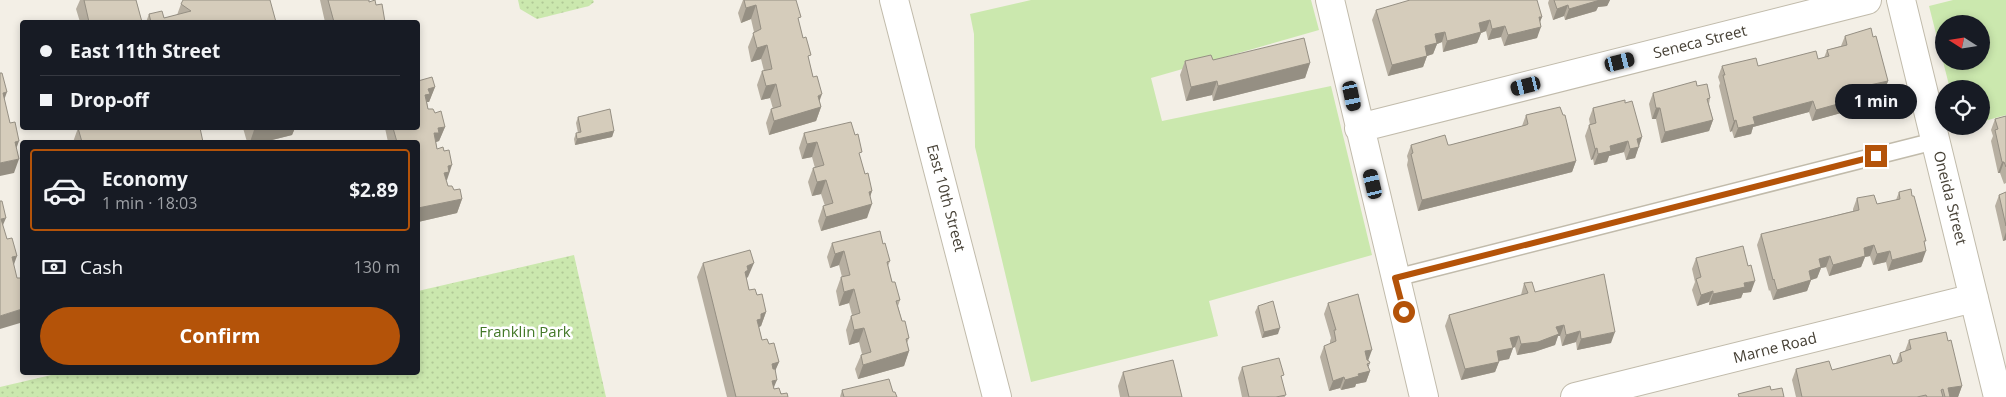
<!DOCTYPE html>
<html lang="en">
<head>
<meta charset="utf-8">
<style>
  body { margin:0; font-family:"Open Sans",sans-serif; background:#20242c; color:#f1f3f6; height:100vh; display:flex; flex-direction:column; font-size:19px; white-space:nowrap }
  * { box-sizing:border-box; margin:0 }
  p { font-size:16px; color:#9ea1a6 }
  .icon { flex:none; width:28px; height:28px; fill:none; stroke:currentColor; stroke-width:2; stroke-linecap:round; stroke-linejoin:round }
  .map { position:relative; flex:1; overflow:hidden }
  .drawer { position:absolute; left:20px; top:140px; width:400px; height:235px; display:flex; flex-direction:column; background:#171b24; border-radius:5px; box-shadow:0 2px 8px #0003 }
  .drawer>* { flex:none }
  .top-card { position:absolute; left:20px; top:20px; width:400px; height:110px; border-radius:5px; box-shadow:0 2px 8px #0003; display:grid; align-content:center; height:110px; padding:0 20px; background:#171b24 }
  .needle { width:32px; rotate:282deg }
  .controls { position:absolute; left:1935px; top:15px; display:grid; gap:10px }
  .controls a { display:grid; place-items:center; width:55px; height:55px; border-radius:50%; background:#171b24; box-shadow:0 2px 8px #0003; font-size:25px }
  .end { position:absolute; width:22px; height:22px; margin:-11px; border:6px solid #b45309; background:#fff; box-shadow:0 0 0 2px #fff }
  .from { border-radius:50% }
  .bubble { position:absolute; height:35px; border-radius:18px; background:#171b24; box-shadow:0 2px 8px #0003; font-size:16px; font-weight:700; line-height:35px; text-align:center }
  .car { position:absolute; width:15px; height:30px; margin:-15px -8px; border-radius:6px; box-shadow:0 0 4px 1px #0007; background:linear-gradient(#222 24%,#8ab4d8 0 40%,#222 0 76%,#8ab4d8 0 86%,#222 0) }
  .top-card b { display:flex; align-items:center; gap:18px; height:48px; font-size:19px }
  .top-card b+b { border-top:1px solid #363941 }
  .top-card i { width:12px; height:12px; background:#f1f3f6 }
  ul { padding:9px 0 0; list-style:none }
  li { display:flex; align-items:center; gap:15px; height:82px; margin:0 10px 8px; padding:0 10px; border:2px solid transparent; border-radius:5px }
  li div { flex:1 }
  li b { display:block; font-size:19px }
  li em { font-style:normal; font-weight:700 }
  li.active { border-color:#b45309 }
  li>.icon { width:45px; height:45px; stroke-width:1.5 }
  .pay { display:flex; align-items:center; gap:12px; height:55px; padding:0 20px; font-size:19px }
  .pay p { margin-inline-start:auto }
  .cta { display:flex; gap:10px; margin-top:auto; padding:10px 20px }
  .cta a { flex:1; height:58px; border-radius:30px; background:#b45309; color:#fff; font-size:20px; font-weight:700; line-height:58px; text-align:center }
  .map>svg:first-child { display:block }
</style>
</head>
<body>
<div class="map">
<svg width="2006" height="397" viewBox="0 0 2006 397">
  <defs>
    <pattern id="park-dots" width="8" height="8" patternUnits="userSpaceOnUse" patternTransform="scale(1.25)"><rect width="8" height="8" fill="#cbe8ae"/><path d="M2 2h.1M6 6h.1" fill="none" stroke="#b0c896" stroke-width="1.8" stroke-linecap="round"/></pattern>
  </defs>
  <rect width="100%" height="100%" fill="#f3efe6"/>
  <path fill="#cbe8ae" fill-rule="evenodd" d="M1031 0H1311L1319 30 1151 78 1162 121 1331 86 1372 255 1209 301 1218 336 1031 382 975 147 974 34 970 14Z
    M1953 0H2006V115L1981 122V89H1950L1929 6ZM1944 24H1981V61H1944Z"/>
  <path fill="url(#park-dots)" d="M518 0H593L594 2 589 6 537 19 520 9Z
    M574 255 606 397H0V387L64 372H418V291Z"/>
  <g fill="none" stroke-linecap="round" stroke-linejoin="round">
    <defs>
      <path id="service" d="M1395 278 1935 141"/>
      <path id="minor" d="M1330 0 1424 397
        M1901 0 1998 397
        M1359 128 1867 0
        M1575 397 1974 298"/>
      <path id="tertiary" d="M894 0 997 397"/>
    </defs>
    <use href="#service" stroke="#c1bbab" stroke-width="19"/>
    <use href="#minor" stroke="#c1bbab" stroke-width="30"/>
    <use href="#tertiary" stroke="#c1bbab" stroke-width="30"/>
    <use href="#service" stroke="#fff" stroke-width="16"/>
    <use href="#minor" stroke="#fff" stroke-width="28"/>
    <use href="#tertiary" stroke="#fff" stroke-width="28"/>
  </g>
  <path fill="#b7afa1" d="M80 0H136L142 22H80L76 9Z
    M320 0H369V2L376 5 385 22H325Z
    M743 0H793L821 107 816 121 769 135 766 123 771 109H773L770 98 761 100 757 85 762 71H764L761 59 751 62 748 47 754 32 751 19 741 23 738 13Z
    M1549 0H1610L1607 6 1598 7 1596 11 1565 20 1564 16 1553 20 1548 3Z
    M181 4 276 22H146L149 14 164 18 177 15Z
    M1376 10 1542 17 1540 21 1537 38 1504 46 1501 37 1488 40 1486 31 1481 33 1477 43 1443 52 1442 42 1437 44 1433 54 1427 56 1423 67 1388 76 1372 20Z
    M1845 36 1873 37 1888 81 1884 92 1865 96 1863 103 1850 106 1847 103H1844L1841 113 1812 121 1809 112 1753 127 1751 134 1734 138 1732 131 1730 132 1719 86 1720 83 1718 77 1722 66H1758L1818 59 1824 58 1827 50 1841 46Z
    M1213 60 1310 63 1305 78 1213 101 1212 95 1186 101 1180 75 1185 61Z
    M418 81 435 87 429 102H427L428 109 435 113 445 127 439 141 436 142 437 149 447 180H446L448 186 454 190 462 199 457 213 418 222V142H388L385 128H418Z
    M1697 86 1710 98 1709 104 1713 120 1709 131 1661 143 1656 119H1652L1649 104 1653 93Z
    M1625 103 1642 137 1635 158 1626 160 1624 152 1609 156 1607 162 1594 165 1593 159 1591 160 1585 136 1589 125H1590L1589 119 1593 108Z
    M1526 115 1576 161 1572 172 1418 211 1407 165 1408 160 1407 156 1411 145H1450L1522 126Z
    M2006 116V183L2004 184 2000 173H1998L1991 141 1993 136 1991 130 1995 119Z
    M578 117 614 131 612 137 575 145 574 139 576 133H578L576 123Z
    M78 128 203 142H73Z
    M243 128H295L292 135 264 142H247Z
    M804 133 860 158 865 174 872 191 870 197 867 218 821 231 818 221 823 206H825L821 194 812 196 808 182 813 168H815L812 157 802 159 799 148Z
    M1899 192 1912 196 1925 245 1922 262 1888 271 1886 262 1873 265 1870 256 1865 257 1861 267 1829 276 1826 267 1821 268 1817 278 1811 280 1807 291 1773 300 1770 290 1769 291 1757 245 1761 234 1853 211V209L1857 198 1877 204 1896 200Z
    M2006 192V240L2003 241 1995 206 1999 195Z
    M832 243 883 244 890 261 888 266 892 282 900 300 898 306 902 321 909 338 907 343 909 351 904 366 858 379 855 369 861 355 862 354 859 342 849 345 846 330 851 316 852 315 849 303 839 306 836 291 841 277H842L839 265 830 268 827 257Z
    M1696 258 1751 292 1743 293 1741 298 1709 305V302L1697 306 1692 290 1695 282 1692 269Z
    M703 263 748 277 746 278 749 290 757 295 766 312 761 326 759 327 762 340 769 344 779 362 775 370 774 389 788 397H727L697 277Z
    M1524 283 1535 292 1611 343 1577 350 1576 342 1562 346 1560 336H1558L1555 345 1534 352 1517 355 1515 347 1513 348 1509 359 1499 361 1495 372 1461 380 1445 326 1449 315 1521 295Z
    M1328 303 1368 361V367L1370 371 1366 382 1356 384 1355 387 1341 390 1340 388 1329 391 1320 357 1324 346 1330 344V341L1331 338 1324 314Z
    M1258 306 1278 334 1262 338 1255 312Z
    M1909 340 1962 386 1958 397H1796L1792 380 1796 369 1832 370 1896 363 1900 353 1905 351Z
    M1242 367 1282 380 1285 397H1242L1238 378Z
    M1123 372 1182 397H1120L1118 386Z
    M842 390 893 392 897 397H840Z"/>
  <path fill="#958f83" d="M1598 0H1610L1607 6 1598 7 1596 11 1565 20 1569 9Z
    M756 5 751 19 741 23 746 8Z
    M1568 5 1564 16 1553 20 1557 9Z
    M1539 17H1542L1538 27H1541L1537 38 1504 46 1508 35Z
    M1490 20 1486 31 1481 33 1477 43 1443 52 1447 41 1479 23Z
    M1505 26 1501 37 1488 40 1492 29Z
    M1445 32 1442 42 1437 44 1433 54 1427 56 1423 67 1388 76 1392 65 1425 46 1435 34Z
    M767 45 761 59 751 62 757 48Z
    M1310 63 1305 78 1213 101 1218 86Z
    M1217 81 1212 95 1186 101 1191 87Z
    M1888 81 1884 92 1865 96 1863 103 1850 106 1854 96 1865 86Z
    M776 84 770 98 761 100 766 86Z
    M435 87 429 102H427L425 95 428 89Z
    M7 92 2 106 3 93Z
    M1851 92 1847 103H1844L1841 113 1812 121 1816 110 1843 94Z
    M822 94 817 108 821 107 816 121 769 135 774 121Z
    M1813 101 1809 112 1753 127 1751 134 1734 138 1738 128 1753 117Z
    M1656 108H1660L1656 119H1652Z
    M1713 120 1709 131 1661 143 1665 132Z
    M1736 120 1732 131 1730 132 1734 121Z
    M445 127 439 141 436 142 434 133 438 128Z
    M265 128H295L292 135 264 142H250L254 130Z
    M614 131 612 137 575 145 577 139Z
    M1642 137 1635 158 1626 160 1630 149 1637 139Z
    M19 141 14 155 15 142Z
    M1628 141 1624 152 1609 156 1607 162 1594 165 1598 154 1610 146Z
    M817 142 812 157 802 159 807 144Z
    M1597 148 1593 159 1591 160 1595 149Z
    M19 159 14 173 0 176V163Z
    M1576 161 1572 172 1418 211 1422 200Z
    M2002 162H2004L2000 173H1998Z
    M452 165 447 180H446L444 173 448 166Z
    M826 180 821 194 812 196 817 182Z
    M872 191 867 205 872 204 867 218 821 231 826 217Z
    M462 199 457 213 418 222V208Z
    M6 218 0 232 1 219Z
    M2006 232V240L2003 241Z
    M1874 245 1870 256 1865 257 1861 267 1829 276 1833 265 1864 248Z
    M844 251 839 265 830 268 835 254Z
    M1890 251 1886 262 1873 265 1877 254Z
    M1926 251 1922 262 1888 271 1892 260Z
    M17 256 12 270V257Z
    M1830 256 1826 267 1821 268 1817 278 1805 282 1809 271 1819 259Z
    M754 263 748 277 745 279 740 286 747 266Z
    M1811 280 1807 291 1773 300 1777 290Z
    M1755 281 1751 292 1743 293 1741 298 1709 305 1713 294 1744 283Z
    M854 289 849 303 839 306 844 292Z
    M1713 291 1709 302 1697 306 1701 295Z
    M22 309V317L20 323 0 329V316Z
    M766 312 761 326 759 327 757 320 761 314Z
    M1564 325 1560 336H1558L1555 345 1534 352 1517 355 1521 344 1556 327Z
    M864 328 859 342 849 345 854 330Z
    M1280 328 1278 334 1262 338 1264 332Z
    M1580 331 1576 342 1562 346 1566 335Z
    M1615 332 1611 343 1577 350 1581 339Z
    M1519 336 1515 347 1506 349 1510 338Z
    M1513 348 1509 359 1493 362 1497 351Z
    M1372 350 1368 361 1361 362 1365 351Z
    M909 351 904 366 858 379 863 365Z
    M779 362 773 376 772 364Z
    M1499 362 1495 372 1461 380 1465 369Z
    M1370 363 1366 372 1370 371 1366 382 1356 384 1355 387 1341 390 1345 380 1358 374Z
    M1344 377 1340 388 1329 391 1333 381Z
    M777 380 771 394 772 381Z
    M1962 386 1958 397H1945L1948 388Z"/>
  <path fill="#d5ccbb" stroke="#958f83" d="M84 0H136L142 22H89Z
    M183 0H270L276 22H148H151L149 14 162 11 164 18 191 11 181 4Z
    M328 0H369V2L375 0 376 5 382 4 385 22H334Z
    M744 0H796L801 17 798 18 803 38 806 37 811 55 808 56 813 77 817 76 822 94 818 96 821 107 774 121 771 109 781 106 776 84 766 86 762 71 772 69 767 45 757 48 753 33 761 29 756 5 746 8Z
    M1410 0H1537L1542 17H1539L1541 27 1508 35 1505 26 1492 29 1490 20 1479 23 1481 32 1447 41 1445 32 1435 34 1437 43 1425 46 1427 56 1392 65 1376 10Z
    M1554 0H1600L1569 9 1568 5 1557 9Z
    M1871 28 1873 37 1876 36 1888 81 1865 86 1867 92 1854 96 1851 92 1843 94 1845 102 1816 110 1813 101 1753 117 1755 124 1738 128 1736 120 1734 121 1723 75H1725L1722 66 1756 58 1758 66 1816 51 1818 59 1829 56 1827 50 1847 45 1845 36Z
    M1304 38 1310 63 1218 86 1217 81 1191 87 1185 61 1211 55 1213 60Z
    M0 73H2L7 92 3 93 10 123 15 122 19 141 15 142 19 159 0 163Z
    M432 77 435 87 428 89 430 94 425 95 428 109H433L435 113 441 111 445 127 438 128 439 133H434L437 149 443 147 444 151 449 150 452 165 448 166 449 172 444 173 448 186H452L454 190 460 189 462 199 418 208V142H397L393 128H418V81Z
    M1696 81 1697 86 1707 84 1710 98 1707 99 1713 120 1665 132 1660 108H1656L1653 93Z
    M1625 100V103L1632 101 1642 137 1637 139 1639 147 1630 149 1628 141 1610 146 1611 151 1598 154 1597 148 1595 149 1589 125 1596 123 1593 108Z
    M1560 107 1563 115H1565L1576 161 1422 200 1411 154 1413 153 1411 145 1445 135 1448 145H1450L1526 125 1528 124 1526 115Z
    M610 109 614 131 577 139 576 133 581 132 578 117Z
    M2006 116V167L2004 162H2002L1995 130 1998 129 1995 119Z
    M851 122 855 135 858 134 862 152 859 153 865 174 868 173 872 191 869 192 872 204 826 217 823 206 833 203 826 180 817 182 813 168 824 165 817 142 807 144 804 133Z
    M78 128H200L203 142H82Z
    M253 128H265L254 130Z
    M1911 189 1912 196H1914L1926 241H1924L1926 251 1892 260 1890 251 1877 254 1874 245 1864 248 1865 256 1833 265 1830 256 1819 259 1821 267 1809 271 1811 280 1777 290 1774 279 1773 280 1761 234 1859 210 1857 198 1874 195 1877 204 1900 199 1899 192Z
    M2006 192V226L1999 195Z
    M0 201H2L6 218 1 219 7 239 12 238 17 256 12 257 17 278H21L22 283V295H21L22 299V309L0 316Z
    M880 231 883 244 885 243 890 261 887 262 892 282H895L900 300 896 301 902 321H905L909 338 906 339 909 351 863 365 861 355 871 352 864 328 854 330 851 316 860 313 854 289 844 292 841 277 850 275 844 251 835 254 832 243Z
    M1743 246 1748 266 1751 265 1755 281 1744 283 1745 287 1713 294V291L1701 295 1696 279 1701 277 1696 258Z
    M750 250 754 263 747 266 748 270 745 272 749 290 755 289 757 295 762 294 766 312 761 314V319L757 320 762 340 767 339 769 344 774 343 779 362 772 364 773 369H775L777 380 772 381 774 389 779 388 781 394 787 393 788 397H736L703 263Z
    M1604 274 1615 332 1581 339 1580 331 1566 335 1564 325 1556 327 1559 334 1538 342 1521 344 1519 336 1510 338 1513 348 1497 351 1499 362 1465 369 1449 315 1528 293 1524 283 1532 282 1535 292Z
    M1358 294 1372 350 1365 351 1367 360 1369 361 1370 363 1367 364 1370 371 1358 374 1359 376 1345 380 1344 377 1333 381 1324 346 1336 341 1334 330H1336L1328 303Z
    M1273 301 1280 328 1264 332 1258 306Z
    M1946 332 1948 341 1951 340 1962 386 1948 388 1950 397H1945L1943 389 1941 390 1943 397H1927L1926 395 1917 397H1802L1796 369 1829 361 1832 370 1890 355 1893 364 1898 363 1902 361 1900 353 1911 349 1909 340Z
    M1279 358 1284 375 1281 376 1286 395 1276 397H1249L1242 367Z
    M1173 360 1182 397H1129L1123 372Z
    M889 379 893 392H895L897 397H844L842 390Z
    M1770 386 1771 390 1782 388 1784 397H1739L1738 394Z"/>
  <g fill="none" stroke-linecap="round" stroke-linejoin="round">
    <path stroke="#b45309" stroke-width="6" d="M1404 312 1395 278 1876 156"/>
  </g>
  <g text-anchor="middle" stroke-width="5" stroke-linejoin="round" paint-order="stroke">
    <g font-size="15" fill="#464035" stroke="#fff">
      <text transform="translate(1700 42) rotate(-14)" y="5">Seneca Street</text>
      <text transform="translate(946 198) rotate(75)" y="5">East 10th Street</text>
      <text transform="translate(1950 198) rotate(76)" y="5">Oneida Street</text>
      <text transform="translate(1775 348) rotate(-14)" y="5">Marne Road</text>
    </g>
    <g font-size="15" fill="#437828" stroke="#fff">
      <text x="525" y="337">Franklin Park</text>
    </g>
  </g>
</svg>
<div class="controls">
<a><svg class="needle" viewBox="-14 -14 28 28"><path d="M0-13l5 13h-10z" fill="#e53935"/><path d="M0 13l5-13h-10z" fill="#9ea1a6"/></svg></a>
<a><svg class="icon" aria-label="locate" viewBox="0 0 24 24"><circle cx="12" cy="12" r="6"/><path d="M12 2v4M12 18v4M2 12h4M18 12h4"/></svg></a>
</div>
<i class="end from" style="left:1404px;top:312px"></i>
<i class="end" style="left:1876px;top:156px"></i>
<div class="bubble" style="left:1835px;top:84px;width:82px">1 min</div>
<i class="car" style="left:1620px;top:62px;rotate:76deg"></i>
<i class="car" style="left:1526px;top:86px;rotate:256deg"></i>
<i class="car" style="left:1352px;top:96px;rotate:168deg"></i>
<i class="car" style="left:1373px;top:184px;rotate:347deg"></i>
<div class="top-card">
<b><i class="from"></i>East 11th Street</b>
<b><i></i>Drop-off</b>
</div>
<section class="drawer">
<ul>
<li class="active"><svg class="icon" aria-label="car" viewBox="0 0 24 24"><path d="M5 17H2v-5l4-1 3-4h7l3 4 3 1v5h-3M9 17h6M6 11h13"/><circle cx="7" cy="17" r="2"/><circle cx="17" cy="17" r="2"/></svg><div><b>Economy</b><p>1 min · 18:03</p></div><em>$2.89</em></li>
</ul>
<div class="pay"><svg class="icon" aria-label="cash" viewBox="0 0 24 24"><path d="M3 7h18v10H3z"/><circle cx="12" cy="12" r="2"/></svg>Cash<p>130 m</p></div>
<div class="cta"><a>Confirm</a></div>
</section>
</div>
</body>
</html>
